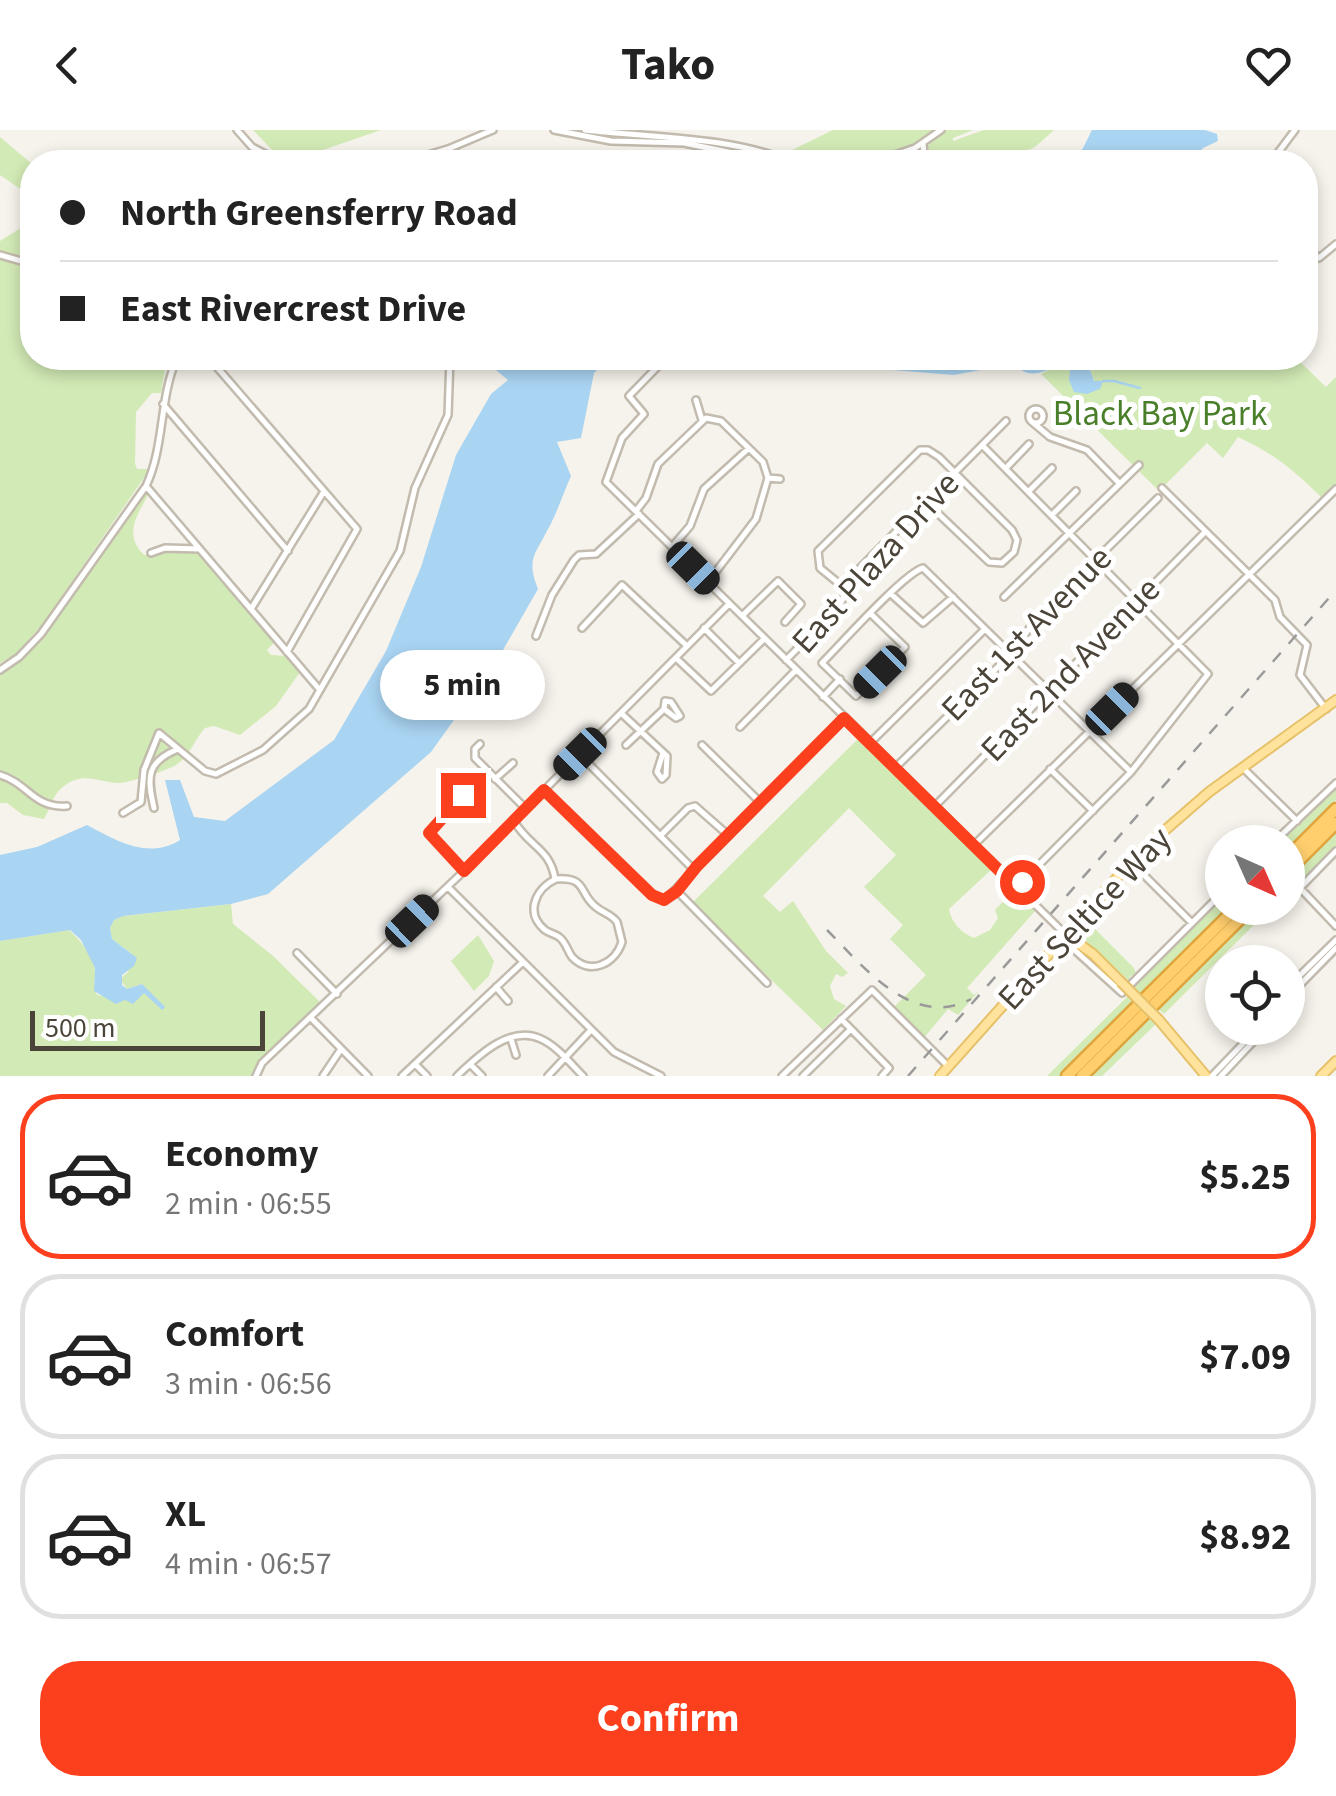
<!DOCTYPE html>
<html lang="en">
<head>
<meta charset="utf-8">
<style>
  body { margin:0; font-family:"Source Sans 3",sans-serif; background:#f6f6f6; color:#222; height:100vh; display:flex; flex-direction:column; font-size:38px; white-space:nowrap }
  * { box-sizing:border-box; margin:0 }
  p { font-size:32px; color:#767676 }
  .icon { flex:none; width:55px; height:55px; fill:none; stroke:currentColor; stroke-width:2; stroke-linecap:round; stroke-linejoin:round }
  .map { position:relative; height:946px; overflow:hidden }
  .side { display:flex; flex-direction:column; background:#fff; flex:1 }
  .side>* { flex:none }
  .banner { position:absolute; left:20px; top:20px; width:1298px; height:220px; border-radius:40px; box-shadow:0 5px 15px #0003; display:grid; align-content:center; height:220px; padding:0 40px; background:#fff }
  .needle { width:65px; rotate:135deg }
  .fabs { position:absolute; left:1205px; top:695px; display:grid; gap:20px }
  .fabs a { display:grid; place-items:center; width:100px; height:100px; border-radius:50%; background:#fff; box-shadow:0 5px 15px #0003; font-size:50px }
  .scale { position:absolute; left:30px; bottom:25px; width:235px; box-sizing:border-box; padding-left:10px; border:5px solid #4b4439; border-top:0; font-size:28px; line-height:35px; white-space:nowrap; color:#4b4439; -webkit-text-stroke:8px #fff; paint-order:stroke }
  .end { position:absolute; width:45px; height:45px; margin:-22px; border:12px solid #fc3f1d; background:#fff; box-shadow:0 0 0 5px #fff }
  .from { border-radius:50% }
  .bubble { position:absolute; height:70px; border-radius:35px; background:#fff; box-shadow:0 5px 15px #0003; font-size:32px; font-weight:700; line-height:70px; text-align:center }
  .car { position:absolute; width:30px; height:60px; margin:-30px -15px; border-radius:12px; box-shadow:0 0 8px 2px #0007; background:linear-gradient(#222 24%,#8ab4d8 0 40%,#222 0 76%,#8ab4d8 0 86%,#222 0) }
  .banner b { display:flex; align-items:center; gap:35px; height:95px; font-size:38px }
  .banner b+b { border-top:2px solid #e0e0e0 }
  .banner i { width:25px; height:25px; background:#222 }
  ul { padding:18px 0 0; list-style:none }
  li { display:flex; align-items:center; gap:30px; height:165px; margin:0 20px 15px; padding:0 20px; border:5px solid #e0e0e0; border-radius:40px }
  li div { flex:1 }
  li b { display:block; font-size:38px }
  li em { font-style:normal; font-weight:700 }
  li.active { border-color:#fc3f1d }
  li>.icon { width:90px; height:90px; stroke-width:1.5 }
  .button { display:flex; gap:20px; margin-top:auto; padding:20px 40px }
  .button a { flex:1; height:115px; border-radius:40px; background:#fc3f1d; color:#fff; font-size:40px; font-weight:700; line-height:115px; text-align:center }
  header { display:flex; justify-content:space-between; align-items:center; height:130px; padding:0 40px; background:#fff; font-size:45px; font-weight:700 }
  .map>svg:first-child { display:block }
</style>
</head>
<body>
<header><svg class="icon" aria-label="back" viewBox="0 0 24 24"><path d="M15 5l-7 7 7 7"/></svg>Tako<svg class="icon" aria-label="heart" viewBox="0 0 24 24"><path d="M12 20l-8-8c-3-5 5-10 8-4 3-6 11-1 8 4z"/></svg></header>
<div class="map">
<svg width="1336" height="946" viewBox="0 0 1336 946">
  <rect width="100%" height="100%" fill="#f6f3ec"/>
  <path fill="#d2eab5" d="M253 0H381L288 32 275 23Z
    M833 0H936C897 31 828 46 782 25Z
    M943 0H973L953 8V11L984 0H1054C1030 21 1035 22 1004 20L991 32H922L926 18Z
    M0 7 32 34V67L0 45Z
    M24 96 32 103V130L0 121V111Z
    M0 130 32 136V228H167L161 263H152L136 282 135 334 137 339H150L42 495 15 525 0 533Z
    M1086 228H1296L1326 257 1336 247V354L1322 368C1295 341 1273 323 1238 307L1223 328 1207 313 1159 361 1041 244 1060 234 1094 251Z
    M149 363C137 386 123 404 144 425L152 424 151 421 173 416 195 417 275 512 267 520 271 525 287 526 300 542 276 576 240 605 214 596 205 598C194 610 190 626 176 635 166 641 126 654 116 653 97 651 82 642 64 656 52 665 51 677 44 689L23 685 7 673H0V544L39 513 143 364Z
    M860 607 993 738 949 779C951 792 961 803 974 808L990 800 998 788 995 780 1014 760 1035 781 967 858 974 865 979 861 958 885 948 879 923 909 892 879 926 845 890 809 903 795 864 757 896 725 849 678 763 766 780 782 793 771 826 821 848 843 842 847 836 844 830 856 834 869 846 876 823 900 692 773Z
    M1336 657V670L1288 722V712H1277Z
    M1336 698V717L1296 757 1295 762 1291 758 1288 761V746Z
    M1222 767V778H1231L1143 866 1133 856Z
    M231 774 233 794 272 825 322 874 260 932 253 946H0V811L69 800C80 810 94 826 95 841 95 851 93 856 97 865L126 870 144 863 163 879 142 854 127 859 120 849 128 842 131 823 112 809 110 798 114 790 123 786Z
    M1256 778H1271L1164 884 1156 877Z
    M1085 789 1134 838 1136 844 1130 846 1129 851 1079 805V796Z
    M478 805 494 831 489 846 474 861 451 831Z
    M1128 866 1135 873 1062 946H1047Z
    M1148 885 1156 894 1102 946H1087Z"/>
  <path fill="#a9d4f2" d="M1092 0H1205L1217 4 1218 11 1203 18 1193 32H1076Z
    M481 228H610L594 243 581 308 557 312 571 346C563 364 557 383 548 399 535 425 526 429 538 459L499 527 431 622 268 764 231 774 123 786 114 790 110 798 112 809 137 828 134 836 122 845V855L127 859 142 854 165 877 162 880 144 863 133 874 125 870 116 874 94 861 95 838 81 810 70 800 0 811V725L37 717 87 695C117 711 148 730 180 710L165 650H180L194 687 225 691 334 610 386 521 421 437 456 325 491 264 508 250Z
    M771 228H1086L1094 251H1103L1100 259 1087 264 1074 262 1069 250 1070 241 1060 234C1041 243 1031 250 1013 234L954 245 806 233Z"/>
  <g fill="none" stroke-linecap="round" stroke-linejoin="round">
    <path stroke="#a9d4f2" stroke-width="2.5" d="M1103 251H1114L1140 258"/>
    <defs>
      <path id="minor" d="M237 0 252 17 281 32
        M554 0 611 11 684 13 777 32
        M585 0C654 8 727 6 792 32
        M404 32 448 19 493 0
        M874 32 915 18 941 0
        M920 32 924 23 923 14
        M1271 32 1295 0
        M1305 117 1319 128 1336 114
        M0 125 32 134
        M209 228 357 399 287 522
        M666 228 629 266 644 284 622 308 606 352 1065 804 1069 815 1122 863 1222 763
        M696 270 702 290
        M163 274 288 421
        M1029 286a7 7 0 1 1 14 0a7 7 0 1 1-14 0Z
        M1031 291 1050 307 1087 320 1119 353
        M982 315 1208 544 1131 642 1017 757
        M1006 338 1029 314
        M768 348 780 349
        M146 356 319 559
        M1162 358 1275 470 1280 487 1307 515 1300 545 1326 579
        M1029 361 1052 338
        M636 381 646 368 658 334 706 288 721 291 763 332 768 348 756 389 708 452
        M1052 385 1076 361
        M672 417 690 396 704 359 748 319
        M151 423 165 418 200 419
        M847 460 820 438 818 421 920 320H928L939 327 1012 400 1017 410 1014 422 1002 433 989 432 926 372
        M891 464 923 493 953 467
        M1004 467 1139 335
        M251 479 323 363
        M871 484 905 517 856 566 822 533C840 515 904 443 923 438L1131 642
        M742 486 778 451 801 474 785 492
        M582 498 622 455 687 516
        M704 498 739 533
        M536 506 552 465 574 430 579 425 596 424 639 384
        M676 528 711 561 764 509
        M786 530 838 478 858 440 1006 291
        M0 540 19 527 41 504 146 356C165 316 159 268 177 228
        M823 567 840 549
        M621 583 667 626 666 645 662 649 657 642 663 623
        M740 597 796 540
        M870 613 985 499
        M480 614 475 619V628L526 679
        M626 615 664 579 665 571 671 572 680 586 676 588 664 579
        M702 615 760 672
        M580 625 694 740
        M895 638 1011 524 1036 489 1158 368
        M1243 638 1297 691
        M1050 639 1093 681
        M0 645C28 653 34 679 67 676
        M495 649 513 633
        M544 660 652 765 665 770 844 588
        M934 677 1205 402
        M154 678C147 647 146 632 178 619
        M123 683 141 672 144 640 159 603 205 641 216 644 263 620 309 579 400 421 415 358 448 285 450 228
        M514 691C529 717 550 718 555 749
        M660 706 688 678 695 676 728 705
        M1274 712 1336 653
        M974 715 1336 359
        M1336 721 1300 758 1336 796
        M1131 732 1192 793
        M464 741 429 703 461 667 465 658
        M556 749C588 747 578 763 596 777 603 783 611 784 617 792L622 812C615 834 590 846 572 827 567 820 566 812 559 807 555 804 549 803 545 800 524 783 536 758 556 749Z
        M448 757 614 922 661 946
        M677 761 767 853
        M297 823 337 864
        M496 857 508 871
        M1288 857 1336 810
        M1288 867 1336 818
        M311 888 368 946
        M851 899 889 938 882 946
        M511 909 516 925
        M415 934 427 946
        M470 934 482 946
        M256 946 262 933 464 741 729 474
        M323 946 341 919
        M402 946 523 832
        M457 946C477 927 510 894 541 909 557 916 571 934 583 946
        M548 946 591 900
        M782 946 872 860 948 936
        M803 946 851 899 841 889
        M1212 946 1258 898
        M1221 946 1266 898"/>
      <path id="major" d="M1065 804 1093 824 1121 852
        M1159 890 1206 946
        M940 946 1140 722 1209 662 1336 570
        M1321 946 1336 931"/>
      <path id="highway" d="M1288 727 1336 679
        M1288 741 1336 693
        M1067 946 1236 778
        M1082 946 1251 778"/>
    </defs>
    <use href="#minor" stroke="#c2bbae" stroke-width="10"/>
    <use href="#major" stroke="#e6c16a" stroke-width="12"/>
    <use href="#highway" stroke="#e0a43c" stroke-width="15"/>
    <use href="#minor" stroke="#fff" stroke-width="5"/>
    <use href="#major" stroke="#ffe39c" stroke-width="8"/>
    <use href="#highway" stroke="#ffcf6e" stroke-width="10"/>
    <path stroke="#9a9a9a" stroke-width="2.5" stroke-dasharray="12 12" stroke-linecap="butt" d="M827 800C864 837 913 900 971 869
      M908 946 1336 460"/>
    <defs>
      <path id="major-bridge" d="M1121 852 1159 890"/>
    </defs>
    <use href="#major-bridge" stroke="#e6c16a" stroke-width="12" stroke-linecap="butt"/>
    <use href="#major-bridge" stroke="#ffe39c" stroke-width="8"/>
  </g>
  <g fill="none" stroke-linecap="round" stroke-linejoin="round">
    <path stroke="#fc3f1d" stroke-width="12" d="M463 665 429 703 464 741 544 660 652 765 664 770 677 761 697 736 844 588 1016 757 1022 752"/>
  </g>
  <g text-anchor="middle" stroke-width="10" stroke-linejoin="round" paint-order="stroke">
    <g font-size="35" fill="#4a7f2a" stroke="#fff">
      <text x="1160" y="295">Black Bay Park</text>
    </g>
    <g font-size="35" fill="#4b4439" stroke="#fff">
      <text transform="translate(875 432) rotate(-48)" y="12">East Plaza Drive</text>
      <text transform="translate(1026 503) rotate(-46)" y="12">East 1st Avenue</text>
      <text transform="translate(1070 539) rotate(-46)" y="12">East 2nd Avenue</text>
      <text transform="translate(1084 788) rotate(-47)" y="12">East Seltice Way</text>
    </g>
  </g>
</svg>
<div class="fabs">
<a><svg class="needle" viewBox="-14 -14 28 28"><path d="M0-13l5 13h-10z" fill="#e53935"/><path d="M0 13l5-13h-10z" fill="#767676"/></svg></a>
<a><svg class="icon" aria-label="locate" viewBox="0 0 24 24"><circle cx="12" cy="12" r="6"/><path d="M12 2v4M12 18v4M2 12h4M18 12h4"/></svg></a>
</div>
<div class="scale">500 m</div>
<i class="end from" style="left:1022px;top:752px"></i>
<i class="end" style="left:463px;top:665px"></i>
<div class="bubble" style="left:380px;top:520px;width:165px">5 min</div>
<i class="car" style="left:693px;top:438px;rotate:135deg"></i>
<i class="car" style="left:880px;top:542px;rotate:225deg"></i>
<i class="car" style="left:1112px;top:579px;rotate:45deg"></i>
<i class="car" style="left:580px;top:624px;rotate:225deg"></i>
<i class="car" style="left:412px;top:791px;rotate:46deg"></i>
<div class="banner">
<b><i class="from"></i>North Greensferry Road</b>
<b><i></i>East Rivercrest Drive</b>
</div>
</div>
<section class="side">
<ul>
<li class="active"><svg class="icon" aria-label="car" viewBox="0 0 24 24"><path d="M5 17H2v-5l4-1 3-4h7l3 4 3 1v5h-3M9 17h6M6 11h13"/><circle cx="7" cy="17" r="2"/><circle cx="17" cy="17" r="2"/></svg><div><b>Economy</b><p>2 min · 06:55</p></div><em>$5.25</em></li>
<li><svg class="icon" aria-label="car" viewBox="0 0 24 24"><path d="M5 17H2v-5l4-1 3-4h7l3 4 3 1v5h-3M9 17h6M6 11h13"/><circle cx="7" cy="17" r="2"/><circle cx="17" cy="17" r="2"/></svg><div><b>Comfort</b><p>3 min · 06:56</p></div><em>$7.09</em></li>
<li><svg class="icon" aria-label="car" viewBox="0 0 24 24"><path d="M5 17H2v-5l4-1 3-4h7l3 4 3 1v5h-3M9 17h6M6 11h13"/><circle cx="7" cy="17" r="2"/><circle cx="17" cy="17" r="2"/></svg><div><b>XL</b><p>4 min · 06:57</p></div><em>$8.92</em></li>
</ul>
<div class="button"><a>Confirm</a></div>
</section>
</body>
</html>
